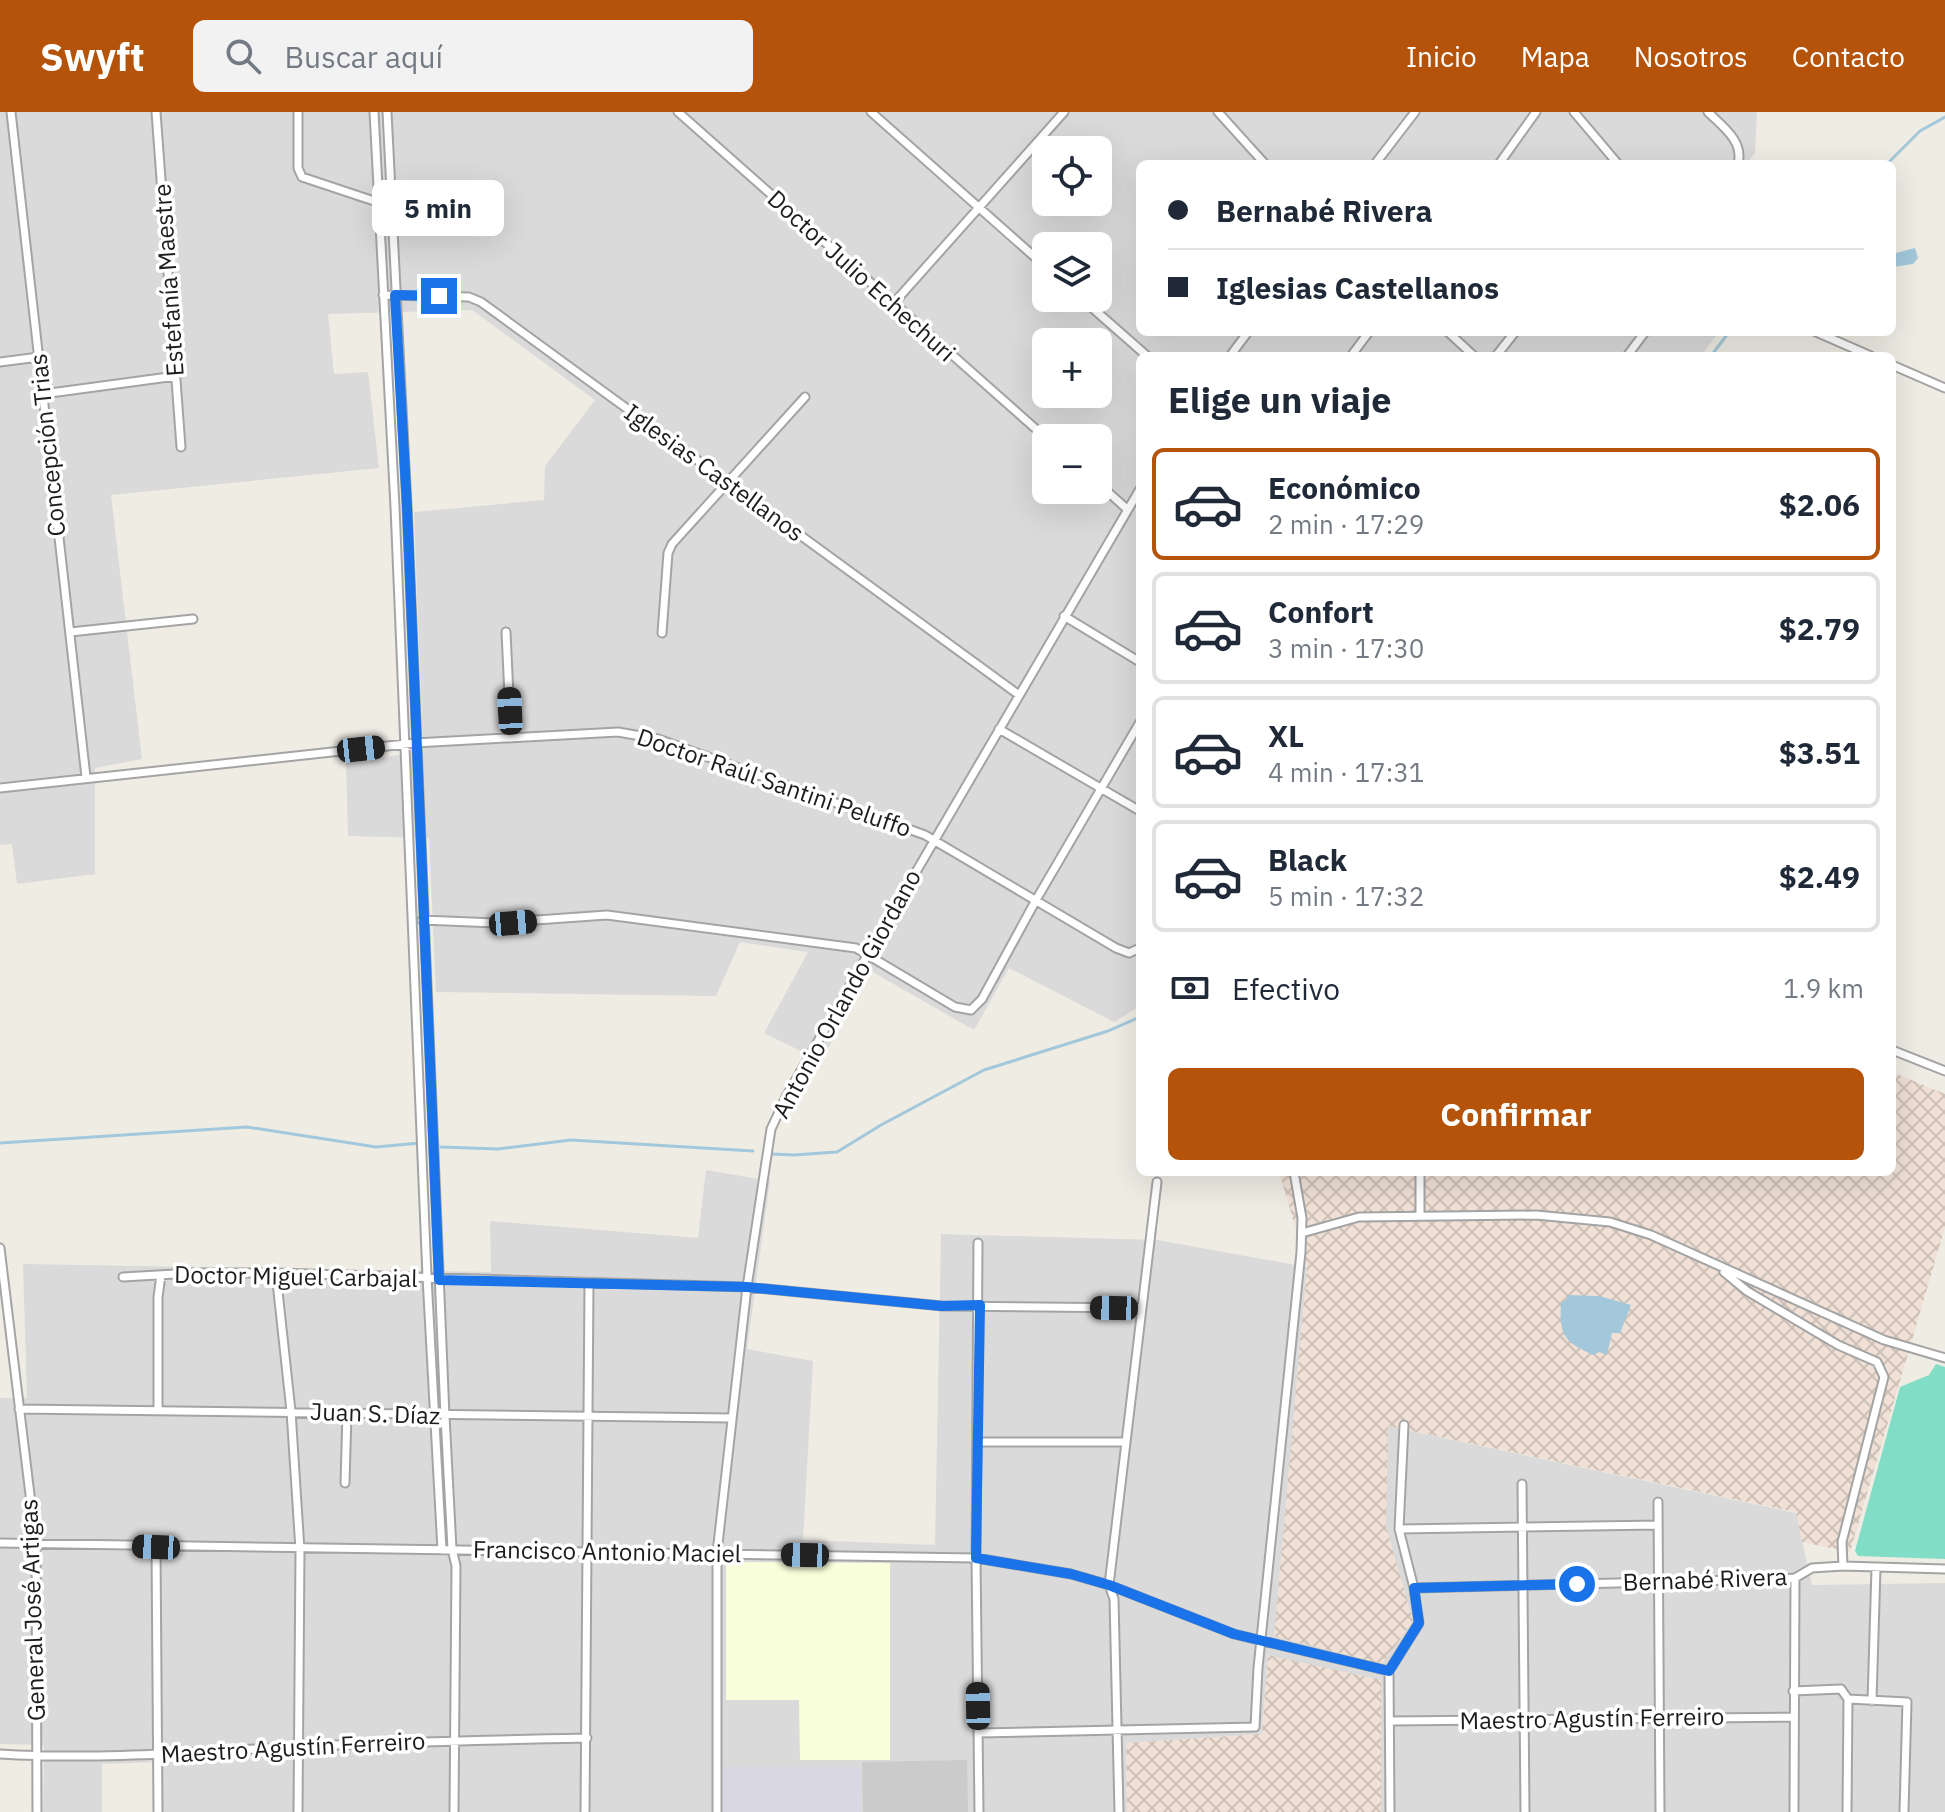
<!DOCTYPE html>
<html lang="es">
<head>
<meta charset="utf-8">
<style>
  body { margin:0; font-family:"IBM Plex Sans",sans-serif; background:#f2f2f3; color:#1f2937; height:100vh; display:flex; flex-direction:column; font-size:30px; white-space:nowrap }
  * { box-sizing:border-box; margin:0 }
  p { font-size:26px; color:#747a83 }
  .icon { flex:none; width:44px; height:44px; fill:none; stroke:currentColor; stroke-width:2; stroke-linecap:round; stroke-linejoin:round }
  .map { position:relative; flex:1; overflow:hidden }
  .sheet { position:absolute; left:1136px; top:240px; width:760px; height:824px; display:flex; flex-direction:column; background:#fff; border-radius:12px; box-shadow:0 8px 32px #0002 }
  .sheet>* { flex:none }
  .banner { position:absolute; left:1136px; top:48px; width:760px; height:176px; border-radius:12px; box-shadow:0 8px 32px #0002; display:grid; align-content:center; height:176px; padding:0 32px; background:#fff }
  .controls { position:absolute; left:1032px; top:24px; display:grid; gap:16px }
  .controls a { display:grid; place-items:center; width:80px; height:80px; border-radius:12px; background:#fff; box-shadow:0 8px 32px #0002; font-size:40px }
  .end { position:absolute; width:36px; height:36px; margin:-18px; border:10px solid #1a73e8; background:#fff; box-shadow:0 0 0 4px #fff }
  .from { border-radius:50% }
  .bubble { position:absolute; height:56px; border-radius:12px; background:#fff; box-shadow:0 8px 32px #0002; font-size:26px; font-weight:800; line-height:56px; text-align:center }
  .car { position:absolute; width:24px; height:48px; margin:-24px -12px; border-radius:10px; box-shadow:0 0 6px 2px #0007; background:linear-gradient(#222 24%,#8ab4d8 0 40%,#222 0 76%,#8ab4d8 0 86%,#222 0) }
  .banner b { display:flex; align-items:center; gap:28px; height:76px; font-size:30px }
  .banner b+b { border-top:2px solid #e0e1e3 }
  .banner i { width:20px; height:20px; background:#1f2937 }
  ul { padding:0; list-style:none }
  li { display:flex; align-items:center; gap:24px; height:112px; margin:0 16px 12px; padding:0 16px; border:4px solid #e0e1e3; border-radius:12px }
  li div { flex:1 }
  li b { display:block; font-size:30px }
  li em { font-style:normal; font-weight:800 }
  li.on { border-color:#b45309 }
  li>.icon { width:72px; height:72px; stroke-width:1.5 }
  h2 { padding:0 32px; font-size:36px; line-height:96px }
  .pay { display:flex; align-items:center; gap:20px; height:88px; padding:0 32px; font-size:30px }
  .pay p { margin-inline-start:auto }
  .primary-button { display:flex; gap:16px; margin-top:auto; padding:16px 32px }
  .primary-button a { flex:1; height:92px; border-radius:12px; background:#b45309; color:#fff; font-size:32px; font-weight:800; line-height:92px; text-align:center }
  header { display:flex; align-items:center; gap:48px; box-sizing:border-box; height:112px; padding:0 40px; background:#b45309; color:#fff }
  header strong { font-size:38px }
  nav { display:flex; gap:44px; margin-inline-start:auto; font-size:28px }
  .search { width:560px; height:72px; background:#f2f2f3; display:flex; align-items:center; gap:20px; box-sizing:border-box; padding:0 28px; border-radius:12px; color:#747a83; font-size:30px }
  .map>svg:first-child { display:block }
</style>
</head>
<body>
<header>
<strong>Swyft</strong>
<div class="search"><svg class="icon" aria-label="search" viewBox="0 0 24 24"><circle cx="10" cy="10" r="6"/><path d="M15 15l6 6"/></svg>Buscar aquí</div>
<nav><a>Inicio</a><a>Mapa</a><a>Nosotros</a><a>Contacto</a></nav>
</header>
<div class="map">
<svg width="1945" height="1700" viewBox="0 0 1945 1700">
  <defs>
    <pattern id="military-cross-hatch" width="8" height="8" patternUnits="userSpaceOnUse" patternTransform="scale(2)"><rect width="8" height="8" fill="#f0e0d6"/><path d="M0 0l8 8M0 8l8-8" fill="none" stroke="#cdc0b7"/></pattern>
  </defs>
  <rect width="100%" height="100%" fill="#eeece3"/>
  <path fill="#dbdada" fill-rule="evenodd" d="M0 0H1757L1755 41 1746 52H1140V220H1719L1701 244H1140V894L1114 910 1009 856 974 918 871 859 821 949 764 921 808 840 740 830 716 884 436 880 429 726 348 724 346 650 423 640 414 400 544 388 545 354 595 288 472 198 328 202 334 262 368 260 379 356 111 383 142 647 95 656V762L17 772 12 732 0 733ZM1046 38H1098V90H1046ZM1046 134H1098V186H1046ZM1046 230H1098V282H1046ZM1046 326H1098V378H1046Z
    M706 1058 770 1069 747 1237 813 1249 803 1428 935 1433 941 1122 1157 1128 1307 1155 1275 1524 1412 1509 1386 1415 1387 1314 1796 1401 1812 1473 1945 1471V1700H1381V1568L1268 1544 1262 1622 1126 1631 1127 1700H163L161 1650 102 1652V1700H43L44 1633 0 1632V1286H27L23 1152 491 1160 490 1109 698 1126Z"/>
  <path fill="#faffdb" d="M726 1450 890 1451V1648H800L799 1588H726Z"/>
  <path fill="#cbcbcb" d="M967 1648 968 1700H863L862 1650Z"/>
  <path fill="url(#military-cross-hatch)" d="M1892 960 1945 982V1115L1850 1440 1802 1430 1796 1400 1388 1314 1386 1415 1413 1509 1382 1552 1274 1524 1307 1155 1279 1060H1892Z
    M1268 1543 1381 1568V1700H1127L1126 1631 1262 1622Z"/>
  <path fill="#81ddc5" d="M1936 1252 1945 1255V1447L1858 1444 1855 1439 1900 1275 1929 1263Z"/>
  <path fill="#d9d7e4" d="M721 1655H860V1700H721Z"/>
  <path fill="#a3c8dc" d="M1915 136 1918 146 1913 152 1892 155V142Z
    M1567 1183 1599 1184 1631 1193 1620 1221H1612L1607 1243 1599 1240 1593 1243C1564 1230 1559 1223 1561 1191L1567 1187Z"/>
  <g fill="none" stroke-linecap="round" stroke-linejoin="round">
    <path stroke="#a3c8dc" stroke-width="3" d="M1887 52 1920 19 1945 5
      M1711 244 1729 220
      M0 1031 247 1015 376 1035 420 1031
      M441 1035 498 1037 571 1028 753 1039
      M771 1042 794 1043 837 1040 881 1013 984 958 1108 919 1140 905"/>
    <defs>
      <path id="street" d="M11 0 86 665
        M156 0 181 335
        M298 0V56L302 65 380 91
        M374 0 395 395 427 1165 442 1438
        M387 0 407 394 445 1304 452 1437 456 1454 454 1700
        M678 0 1046 326
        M871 0 1046 155
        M1218 0 1265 52
        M1574 0 1618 52
        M1708 0C1723 15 1744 29 1738 52
        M1375 52 1415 0
        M1499 52 1536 0
        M383 183 469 185 481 190 1019 583
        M1081 186 1147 244
        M893 192 1064 0
        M1448 220 1474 244
        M1816 220 1871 244
        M1230 244 1248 220
        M1351 244 1369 220
        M1496 244 1515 220
        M1627 244 1645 220
        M0 250 39 245
        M1892 253 1945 276
        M43 282 176 264
        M1098 371 1127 397
        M1064 504 1140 550
        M70 520 193 507
        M506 520 511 626
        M662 521 668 441 672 432 805 285
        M999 617 1140 699
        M0 676 415 631 618 620 658 627 925 723 1116 836 1129 841 1140 836
        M422 808 495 811 607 803 856 836 955 895 971 898 982 887 1036 788 1140 610
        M1892 938 1945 959
        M1420 1104V1060
        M1302 1121 1359 1105 1536 1103 1610 1110 1651 1123 1884 1228 1945 1246
        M978 1131 976 1446 979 1700
        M0 1136 36 1432 37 1700
        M1724 1160 1747 1179 1838 1233 1877 1250 1884 1265 1842 1430 1843 1454
        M276 1161 291 1299 300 1438 298 1700
        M123 1165 192 1161H276L747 1175 942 1194 1140 1196
        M19 1297 730 1306
        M158 1298V1185L161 1163
        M978 1330H1125
        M345 1371 347 1301
        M1522 1372 1525 1700
        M1658 1390 1660 1700
        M1399 1417 1658 1413
        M0 1431 976 1446 1071 1462 1109 1473 1234 1522 1389 1559
        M156 1435 158 1700
        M1414 1476 1784 1467 1795 1466 1812 1456 1843 1454 1945 1457
        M1793 1579 1841 1577 1848 1587 1907 1590 1904 1700
        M1872 1589 1876 1456
        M1390 1609 1793 1605
        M979 1621 1255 1615 1258 1556 1301 1140 1302 1106 1294 1060
        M0 1642C97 1648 196 1640 293 1635 391 1630 489 1628 587 1626
        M585 1700 589 1172
        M717 1700V1441L747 1175 771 1017 786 985 868 842 1140 377
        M1119 1700 1114 1487 1109 1473 1157 1070
        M1390 1700 1389 1559 1419 1511 1414 1476 1399 1417 1404 1313
        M1794 1700 1795 1466
        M1847 1700 1848 1587"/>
    </defs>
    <use href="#street" stroke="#a4a4a4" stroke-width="11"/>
    <use href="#street" stroke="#fff" stroke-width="7"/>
  </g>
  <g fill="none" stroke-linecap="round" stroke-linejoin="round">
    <path stroke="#1a73e8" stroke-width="10" d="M439 184 395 183 407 394 439 1168 747 1175 942 1194 980 1193 976 1446 1071 1462 1109 1473 1234 1522 1389 1559 1419 1511 1414 1476 1577 1472"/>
  </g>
  <g text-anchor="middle" stroke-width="7" stroke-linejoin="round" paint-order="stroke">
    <g font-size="24" fill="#1d1d1d" stroke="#fff">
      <text transform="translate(861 164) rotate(42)" y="8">Doctor Julio Echechuri</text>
      <text transform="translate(169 168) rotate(-94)" y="8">Estefanía Maestre</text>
      <text transform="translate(48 333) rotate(-96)" y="8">Concepción Trias</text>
      <text transform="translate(714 361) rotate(36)" y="8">Iglesias Castellanos</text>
      <text transform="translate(774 671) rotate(19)" y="8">Doctor Raúl Santini Peluffo</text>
      <text transform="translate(847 882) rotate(-61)" y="8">Antonio Orlando Giordano</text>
      <text transform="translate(296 1165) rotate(1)" y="8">Doctor Miguel Carbajal</text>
      <text transform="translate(375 1302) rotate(2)" y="8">Juan S. Díaz</text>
      <text transform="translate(607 1440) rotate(1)" y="8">Francisco Antonio Maciel</text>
      <text transform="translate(1705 1468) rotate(-2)" y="8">Bernabé Rivera</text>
      <text transform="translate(33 1498) rotate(-92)" y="8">General José Artigas</text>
      <text transform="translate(1592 1607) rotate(-1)" y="8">Maestro Agustín Ferreiro</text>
      <text transform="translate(293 1636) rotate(-3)" y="8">Maestro Agustín Ferreiro</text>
    </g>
  </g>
</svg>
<div class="controls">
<a><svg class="icon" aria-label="locate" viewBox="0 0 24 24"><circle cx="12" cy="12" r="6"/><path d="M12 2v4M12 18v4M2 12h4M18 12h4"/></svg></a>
<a><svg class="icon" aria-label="layers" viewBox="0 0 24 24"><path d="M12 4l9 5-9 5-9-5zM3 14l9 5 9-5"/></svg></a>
<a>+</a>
<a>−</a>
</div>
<i class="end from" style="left:1577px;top:1472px"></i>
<i class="end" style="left:439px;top:184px"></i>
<div class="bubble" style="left:372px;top:68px;width:132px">5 min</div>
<i class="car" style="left:510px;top:599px;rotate:357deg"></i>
<i class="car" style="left:361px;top:637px;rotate:84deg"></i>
<i class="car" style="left:513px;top:811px;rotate:85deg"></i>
<i class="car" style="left:1114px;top:1196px;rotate:271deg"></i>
<i class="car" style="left:156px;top:1435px;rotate:272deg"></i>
<i class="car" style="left:805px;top:1443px;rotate:271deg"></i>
<i class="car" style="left:978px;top:1594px;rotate:359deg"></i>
<div class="banner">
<b><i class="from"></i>Bernabé Rivera</b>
<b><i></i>Iglesias Castellanos</b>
</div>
<section class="sheet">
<h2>Elige un viaje</h2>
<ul>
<li class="on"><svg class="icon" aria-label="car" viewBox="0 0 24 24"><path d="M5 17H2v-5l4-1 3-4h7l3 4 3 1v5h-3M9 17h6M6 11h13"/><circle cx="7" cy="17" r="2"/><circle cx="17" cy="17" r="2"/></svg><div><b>Económico</b><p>2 min · 17:29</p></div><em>$2.06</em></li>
<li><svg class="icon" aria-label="car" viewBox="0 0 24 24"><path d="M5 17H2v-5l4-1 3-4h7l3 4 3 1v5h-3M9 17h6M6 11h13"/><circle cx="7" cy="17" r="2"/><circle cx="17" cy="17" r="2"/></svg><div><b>Confort</b><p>3 min · 17:30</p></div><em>$2.79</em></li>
<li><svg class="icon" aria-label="car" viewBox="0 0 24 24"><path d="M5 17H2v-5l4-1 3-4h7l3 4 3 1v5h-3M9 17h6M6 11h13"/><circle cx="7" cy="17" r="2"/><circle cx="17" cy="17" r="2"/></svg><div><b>XL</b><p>4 min · 17:31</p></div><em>$3.51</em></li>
<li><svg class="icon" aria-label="car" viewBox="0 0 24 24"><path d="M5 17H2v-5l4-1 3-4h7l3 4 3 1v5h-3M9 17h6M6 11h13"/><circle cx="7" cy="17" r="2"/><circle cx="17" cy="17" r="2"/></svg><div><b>Black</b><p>5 min · 17:32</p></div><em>$2.49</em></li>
</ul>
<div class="pay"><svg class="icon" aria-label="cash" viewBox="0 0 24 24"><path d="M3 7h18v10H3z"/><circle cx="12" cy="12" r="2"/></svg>Efectivo<p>1.9 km</p></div>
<div class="primary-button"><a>Confirmar</a></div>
</section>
</div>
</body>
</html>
